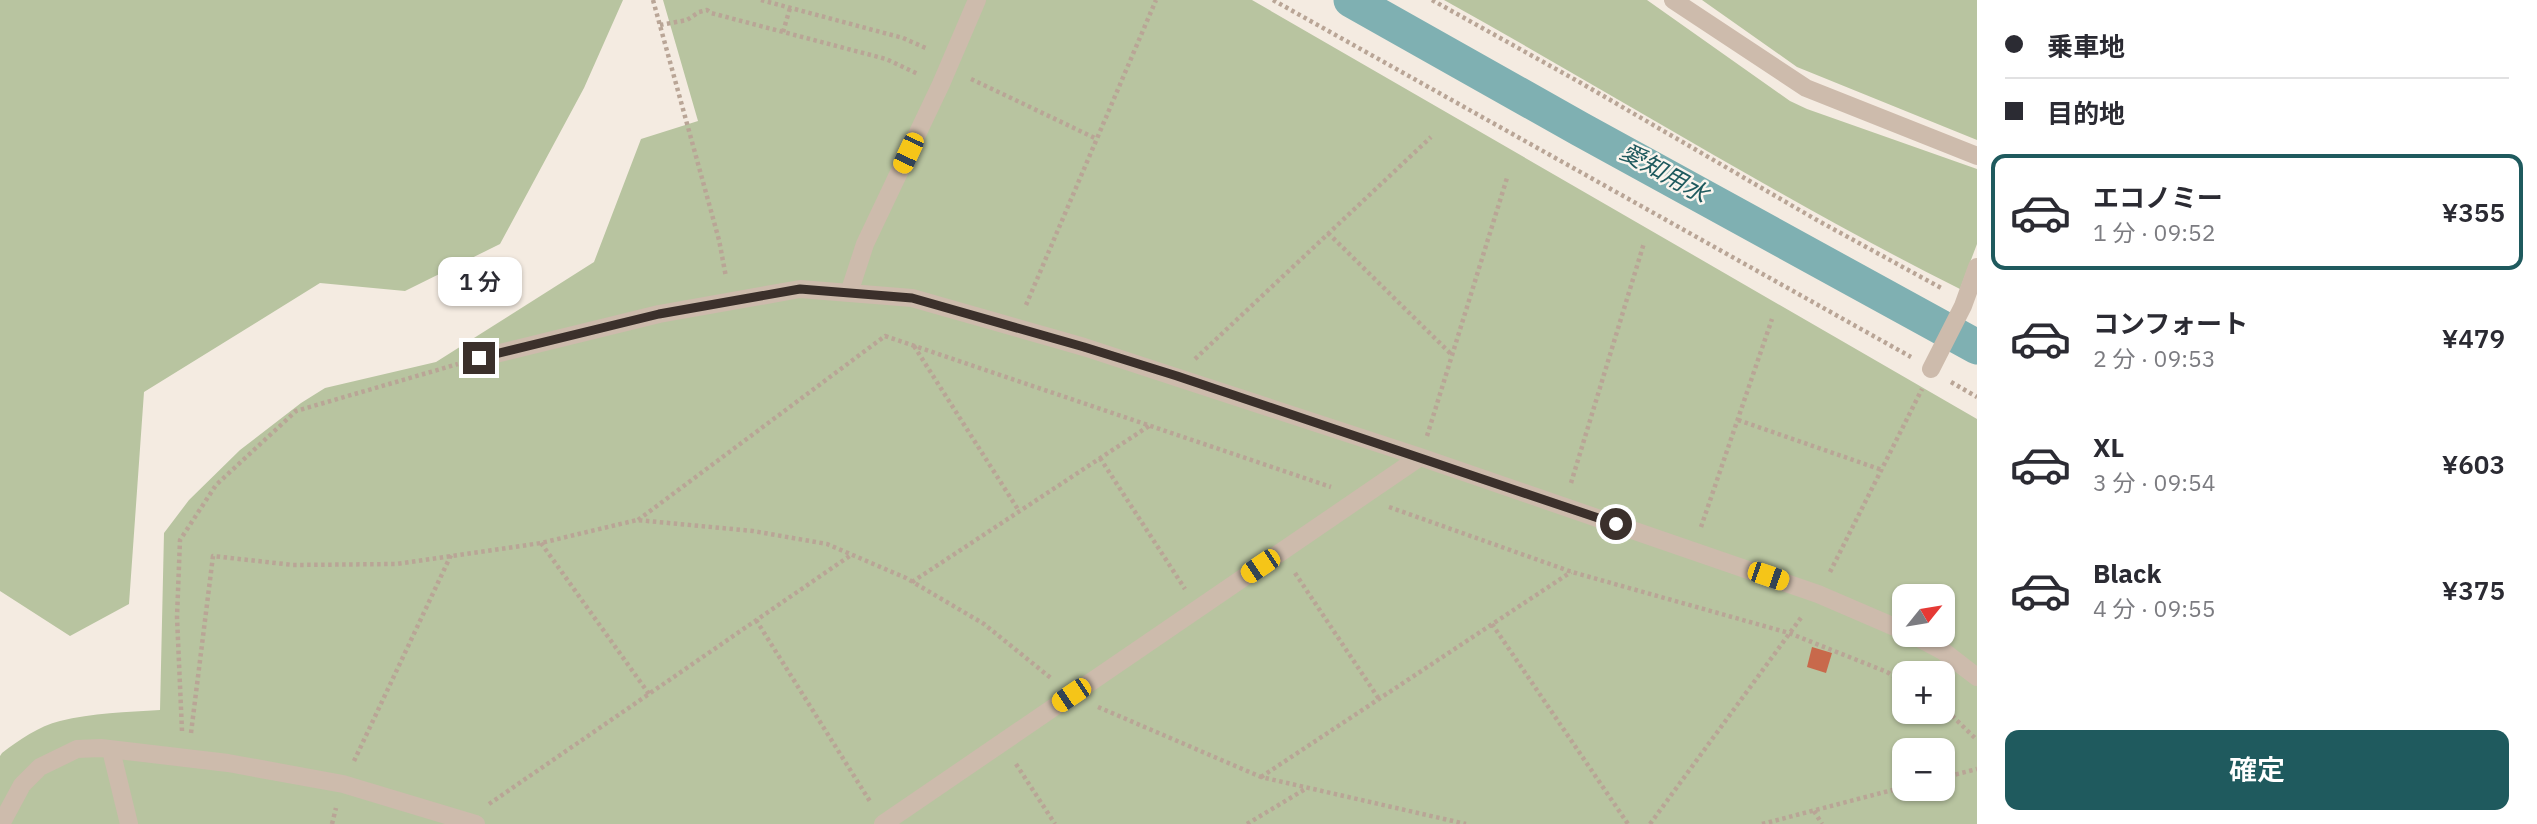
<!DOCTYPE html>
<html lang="ja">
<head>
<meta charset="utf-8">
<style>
  body { margin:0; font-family:"IBM Plex Sans","Noto Sans JP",sans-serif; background:#f2f2f3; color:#2b2b33; height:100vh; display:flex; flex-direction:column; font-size:26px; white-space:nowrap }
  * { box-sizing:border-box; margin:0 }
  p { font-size:23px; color:#7c7c81 }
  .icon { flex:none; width:38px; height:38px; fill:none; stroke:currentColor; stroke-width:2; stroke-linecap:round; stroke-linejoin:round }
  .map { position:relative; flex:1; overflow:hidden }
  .drawer { display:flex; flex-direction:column; background:#fff; width:560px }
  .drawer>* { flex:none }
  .guide { display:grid; align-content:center; height:154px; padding:0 28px; background:#fff }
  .needle { width:46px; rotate:60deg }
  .controls { position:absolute; left:1892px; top:584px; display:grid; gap:14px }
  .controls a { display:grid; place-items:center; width:63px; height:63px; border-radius:14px; background:#fff; box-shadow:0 2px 5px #0004; font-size:35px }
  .end { position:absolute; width:32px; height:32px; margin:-16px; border:9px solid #3b302b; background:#fff; box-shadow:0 0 0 4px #fff }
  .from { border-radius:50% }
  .bubble { position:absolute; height:49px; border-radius:14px; background:#fff; box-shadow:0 2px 5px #0004; font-size:23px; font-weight:600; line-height:49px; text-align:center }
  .car { position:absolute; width:21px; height:42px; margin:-21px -10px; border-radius:9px; box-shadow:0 0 5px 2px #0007; background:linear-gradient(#f5c518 24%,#345 0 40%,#f5c518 0 76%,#345 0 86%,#f5c518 0) }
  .guide b { display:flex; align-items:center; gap:24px; height:66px; font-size:26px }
  .guide b+b { border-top:2px solid #e1e1e2 }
  .guide i { width:18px; height:18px; background:#2b2b33 }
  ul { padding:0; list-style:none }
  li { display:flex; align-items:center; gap:21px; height:116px; margin:0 14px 10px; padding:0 14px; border:4px solid transparent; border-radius:14px }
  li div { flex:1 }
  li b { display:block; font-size:26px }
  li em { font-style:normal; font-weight:600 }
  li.on { border-color:#1f5a5e }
  li>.icon { width:63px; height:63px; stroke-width:1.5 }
  .cta { display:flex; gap:14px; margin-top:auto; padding:14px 28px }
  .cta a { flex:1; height:80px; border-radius:14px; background:#1f5a5e; color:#fff; font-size:28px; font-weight:600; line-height:80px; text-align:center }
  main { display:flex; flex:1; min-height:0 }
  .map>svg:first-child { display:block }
</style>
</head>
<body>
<main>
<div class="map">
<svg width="1977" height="824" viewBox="0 0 1977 824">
  <rect width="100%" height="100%" fill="#f4ebe1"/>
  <path fill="#b8c4a0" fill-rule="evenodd" d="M0 0H623L584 88 500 244 405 291 320 283 144 392 129 604 70 636 0 591Z
    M663 0H1252L1977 419V824H0V756L2 753C19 740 39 726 60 721 92 713 127 712 160 710L164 533 189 500 240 450 301 403 325 388 436 362 594 262 641 139 698 121ZM1904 597H1942V635H1904ZM1904 674H1942V712H1904ZM1904 751H1942V789H1904Z
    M1444 0H1647L1790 101 1807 109 1977 169V244L1960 289C1784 201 1617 96 1444 0Z
    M1702 0H1977V140L1797 67Z"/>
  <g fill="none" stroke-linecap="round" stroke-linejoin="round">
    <path stroke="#7fb0b2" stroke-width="35" d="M1351 0 1580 129 1977 347"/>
  </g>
  <path fill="#c8694b" d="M1812 647 1832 653 1826 673 1807 667Z"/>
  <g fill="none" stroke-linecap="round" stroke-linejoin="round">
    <path stroke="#b9a596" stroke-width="4.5" stroke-dasharray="3.5 3.5" stroke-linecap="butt" d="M653 0 719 240 726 277
      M761 0 903 38 928 49
      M1273 0 1911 357
      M1432 0 1581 83 1815 219 1943 289
      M660 25 687 20 699 12 707 10 711 13 886 59 918 74
      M783 32 790 8
      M971 79 1097 139
      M1328 233 1452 355
      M1026 305 1156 0
      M914 346 1019 511
      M1195 359 1431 137
      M1951 382 1977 397
      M1738 420 1882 470
      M1427 436 1507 178
      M1100 458 1185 589
      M1571 483 1644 243
      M1389 507 1572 572 1789 633 1887 672 1904 683
      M638 520 885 336 1331 487
      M1701 527 1772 319
      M541 543 649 694
      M1830 572 1922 389
      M1295 573 1379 699
      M912 582 1149 426
      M756 620 871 803
      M1492 624 1628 824
      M1942 706 1977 740
      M1098 707 1261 777 1466 824
      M182 731 177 617 180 540 216 485 296 411 458 364
      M191 733 213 556 293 565 397 564 541 543 637 520 753 531 827 544 906 578 984 624 1052 679
      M354 761 451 555
      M1016 764 1055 824
      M1261 777 1571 572
      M1942 778 1977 769
      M489 804 851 555
      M1814 811 1822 824
      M332 824 336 808
      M1247 824 1307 788
      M1650 824 1803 615
      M1762 824 1904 787"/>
    <path stroke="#cdbbac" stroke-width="18" d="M1673 0 1806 88 1977 156
      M849 293 865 244 941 84 977 0
      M479 358 659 314 800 289 912 298 1084 347 1420 457 1818 594 1904 631
      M1931 369 1963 306 1977 267
      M1913 635 1943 651 1977 677
      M111 750 129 824
      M1 824 22 785 40 767 77 749 101 748 228 763 343 784 476 824
      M883 824 1420 457"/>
  </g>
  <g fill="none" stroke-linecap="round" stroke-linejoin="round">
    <path stroke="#3b302b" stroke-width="9" d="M479 358 659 314 800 289 912 298 1084 347 1177 376 1616 524"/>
  </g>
  <g text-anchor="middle" stroke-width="5" stroke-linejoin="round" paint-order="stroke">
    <g font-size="24" font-style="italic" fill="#1f5a5e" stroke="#fbf5ee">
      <text transform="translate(1664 173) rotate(29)" y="8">愛知用水</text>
    </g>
  </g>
</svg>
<div class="controls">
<a><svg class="needle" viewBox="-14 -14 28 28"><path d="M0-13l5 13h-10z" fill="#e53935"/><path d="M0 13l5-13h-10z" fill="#7c7c81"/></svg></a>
<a>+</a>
<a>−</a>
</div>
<i class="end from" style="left:1616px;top:524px"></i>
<i class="end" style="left:479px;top:358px"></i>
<div class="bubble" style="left:438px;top:257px;width:84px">1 分</div>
<i class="car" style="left:908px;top:153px;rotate:205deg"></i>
<i class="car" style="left:1260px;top:566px;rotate:236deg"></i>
<i class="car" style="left:1768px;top:576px;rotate:109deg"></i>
<i class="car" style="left:1071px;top:695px;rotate:236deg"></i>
</div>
<section class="drawer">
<div class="guide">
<b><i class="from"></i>乗車地</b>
<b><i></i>目的地</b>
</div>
<ul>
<li class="on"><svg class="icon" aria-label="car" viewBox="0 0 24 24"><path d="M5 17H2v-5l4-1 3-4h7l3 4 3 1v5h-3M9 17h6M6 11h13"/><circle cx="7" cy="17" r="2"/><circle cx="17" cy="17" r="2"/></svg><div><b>エコノミー</b><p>1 分 · 09:52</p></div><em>¥355</em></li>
<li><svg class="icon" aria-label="car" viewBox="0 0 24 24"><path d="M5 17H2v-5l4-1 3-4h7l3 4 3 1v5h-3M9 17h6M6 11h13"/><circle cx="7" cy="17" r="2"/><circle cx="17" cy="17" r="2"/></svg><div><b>コンフォート</b><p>2 分 · 09:53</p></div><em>¥479</em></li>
<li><svg class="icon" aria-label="car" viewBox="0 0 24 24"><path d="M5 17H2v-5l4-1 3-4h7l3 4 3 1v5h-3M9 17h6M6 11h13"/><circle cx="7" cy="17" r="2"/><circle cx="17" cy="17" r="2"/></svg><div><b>XL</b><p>3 分 · 09:54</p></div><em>¥603</em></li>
<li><svg class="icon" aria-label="car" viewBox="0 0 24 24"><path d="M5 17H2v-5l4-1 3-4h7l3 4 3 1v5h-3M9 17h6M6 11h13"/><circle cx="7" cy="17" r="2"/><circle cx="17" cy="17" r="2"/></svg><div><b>Black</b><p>4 分 · 09:55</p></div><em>¥375</em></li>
</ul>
<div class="cta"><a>確定</a></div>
</section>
</main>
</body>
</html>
